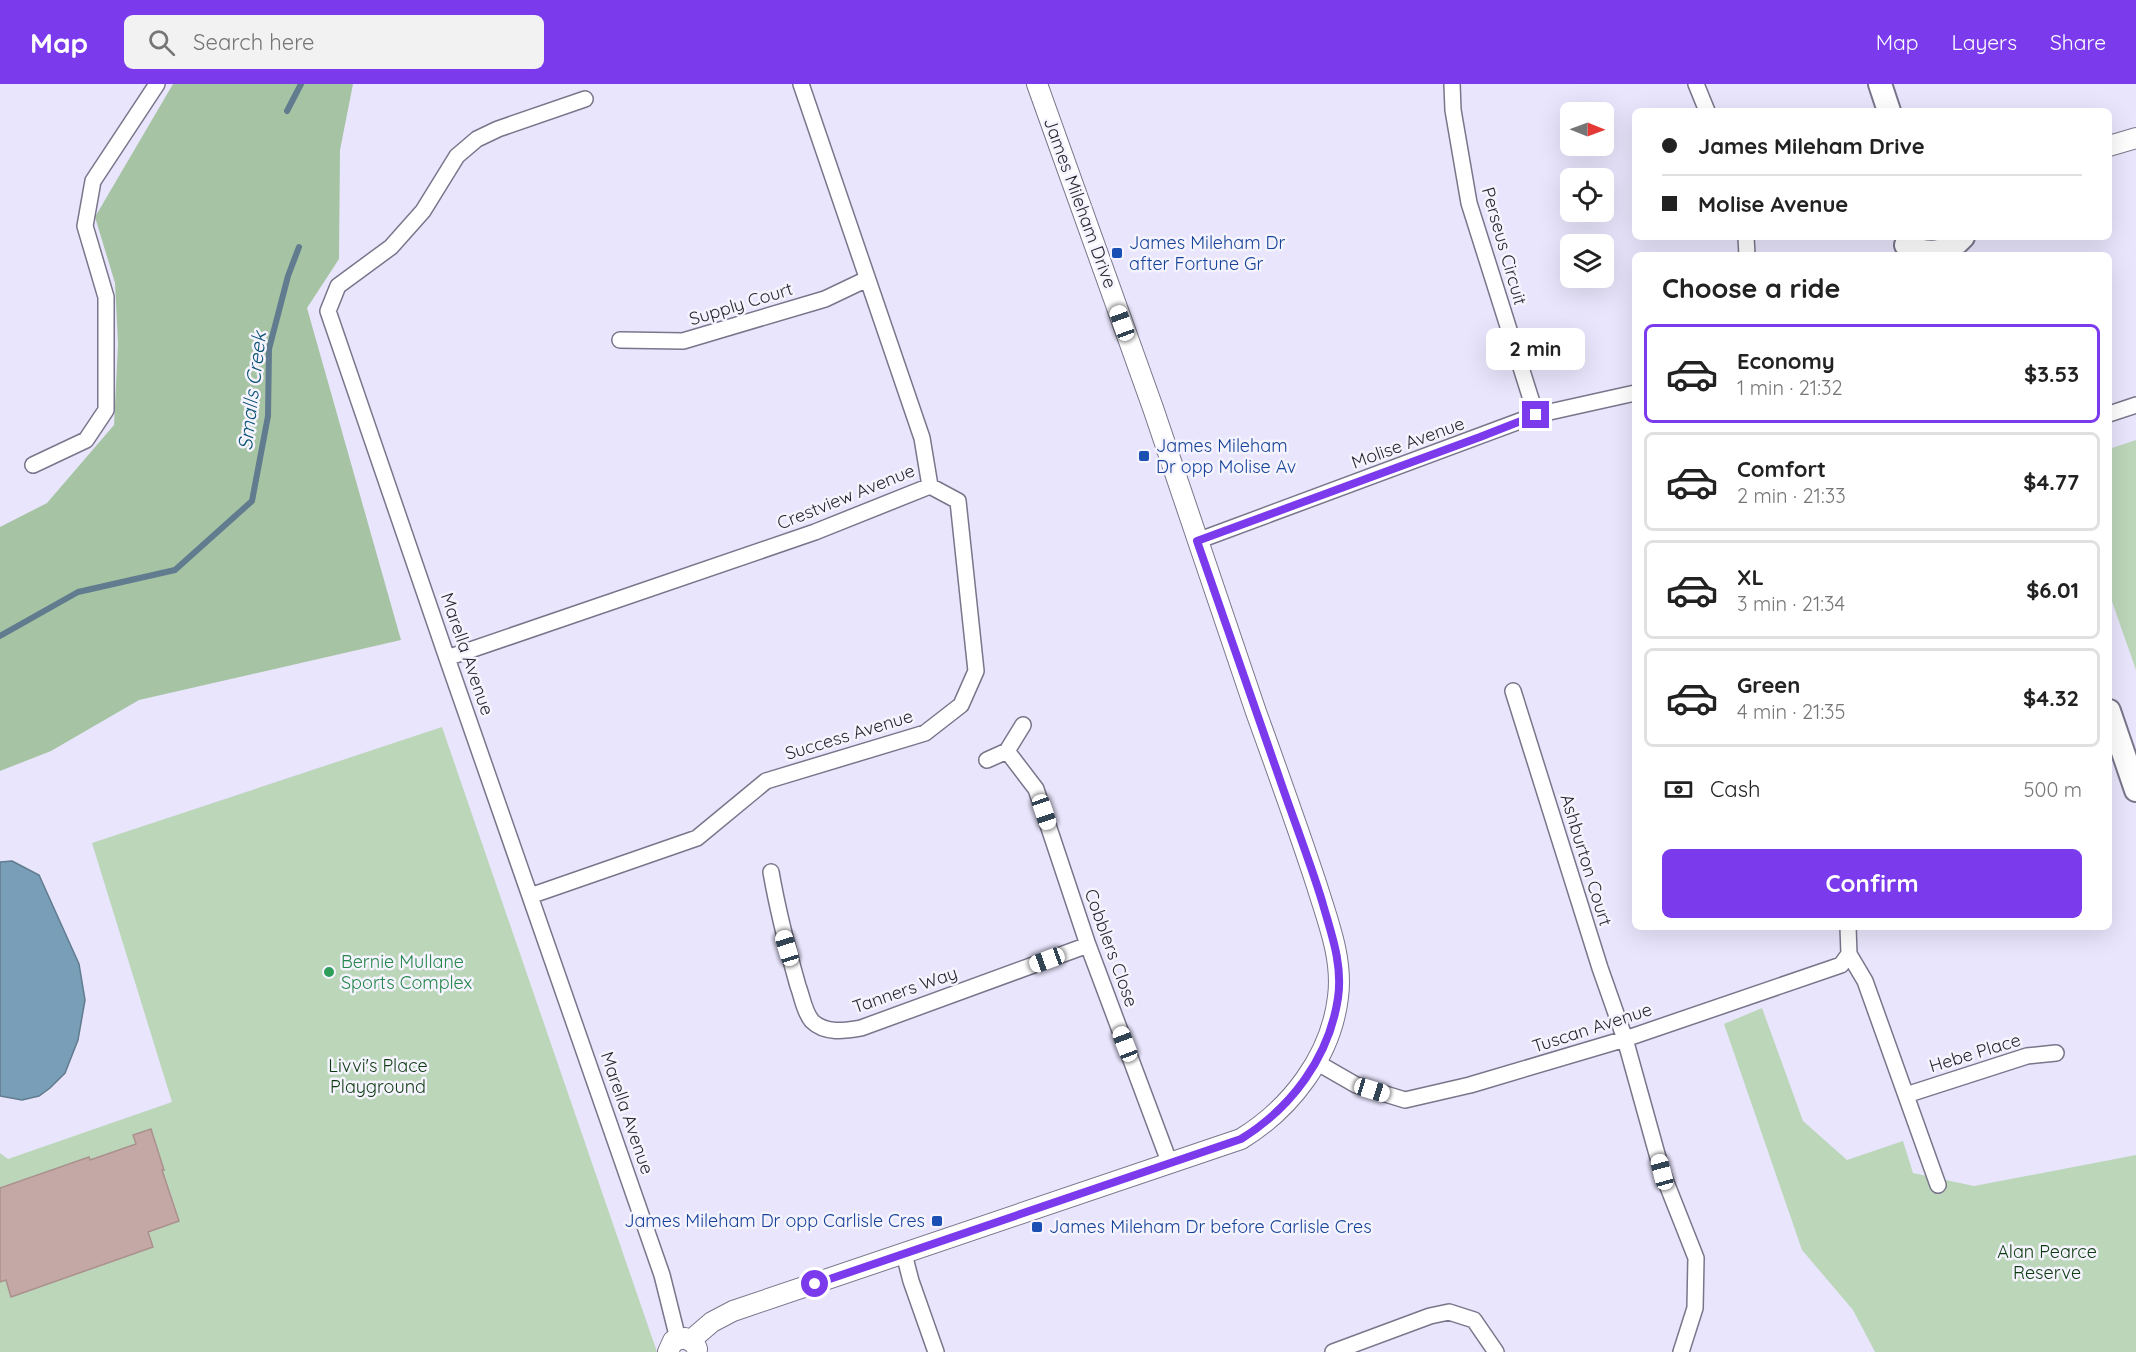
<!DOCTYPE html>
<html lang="en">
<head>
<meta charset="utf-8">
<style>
  body { margin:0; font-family:Quicksand,sans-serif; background:#f2f2f2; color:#222; height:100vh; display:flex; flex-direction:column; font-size:22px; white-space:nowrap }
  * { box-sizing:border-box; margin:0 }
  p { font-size:20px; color:#767676 }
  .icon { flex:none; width:33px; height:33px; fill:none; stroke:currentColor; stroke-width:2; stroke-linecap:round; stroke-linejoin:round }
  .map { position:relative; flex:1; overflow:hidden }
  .drawer { position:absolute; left:1632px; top:168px; width:480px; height:678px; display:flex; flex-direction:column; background:#fff; border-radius:9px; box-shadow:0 6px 24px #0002 }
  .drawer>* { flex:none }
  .top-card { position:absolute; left:1632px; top:24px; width:480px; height:132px; border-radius:9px; box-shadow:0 6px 24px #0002; display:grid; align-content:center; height:132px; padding:0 30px; background:#fff }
  .needle { width:39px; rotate:91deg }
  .fabs { position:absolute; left:1560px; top:18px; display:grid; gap:12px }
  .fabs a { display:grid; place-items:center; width:54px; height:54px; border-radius:9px; background:#fff; box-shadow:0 6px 24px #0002; font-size:30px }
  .end { position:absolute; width:27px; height:27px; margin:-14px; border:8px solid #7c3aed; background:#fff; box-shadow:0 0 0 3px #fff }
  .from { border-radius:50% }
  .bubble { position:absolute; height:42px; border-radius:9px; background:#fff; box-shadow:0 6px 24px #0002; font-size:20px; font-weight:800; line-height:42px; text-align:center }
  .car { position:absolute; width:18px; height:36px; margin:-18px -9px; border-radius:8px; box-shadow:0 0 4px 2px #0007; background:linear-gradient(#fff 24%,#345 0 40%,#fff 0 76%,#345 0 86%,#fff 0) }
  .top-card b { display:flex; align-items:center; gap:21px; height:57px; font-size:22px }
  .top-card b+b { border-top:2px solid #e0e0e0 }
  .top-card i { width:15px; height:15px; background:#222 }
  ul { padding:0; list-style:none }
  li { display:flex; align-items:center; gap:18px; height:99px; margin:0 12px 9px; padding:0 18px; border:3px solid #e0e0e0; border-radius:9px }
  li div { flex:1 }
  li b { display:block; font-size:22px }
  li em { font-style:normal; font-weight:800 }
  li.active { border-color:#7c3aed }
  li>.icon { width:54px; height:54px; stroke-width:1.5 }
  h2 { padding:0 30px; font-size:27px; line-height:72px }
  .pay { display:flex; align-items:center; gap:15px; height:66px; padding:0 30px; font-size:22px }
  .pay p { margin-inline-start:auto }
  .primary-button { display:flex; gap:12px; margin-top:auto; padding:12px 30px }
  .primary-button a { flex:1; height:69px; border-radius:9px; background:#7c3aed; color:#fff; font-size:24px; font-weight:800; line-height:69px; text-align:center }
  header { display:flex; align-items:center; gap:36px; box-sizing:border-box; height:84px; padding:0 30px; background:#7c3aed; color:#fff }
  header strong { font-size:28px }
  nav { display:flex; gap:33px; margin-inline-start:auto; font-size:21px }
  .search { width:420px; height:54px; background:#f2f2f2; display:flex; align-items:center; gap:15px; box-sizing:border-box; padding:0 21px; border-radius:9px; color:#767676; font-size:22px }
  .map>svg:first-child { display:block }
</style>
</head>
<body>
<header>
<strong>Map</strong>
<div class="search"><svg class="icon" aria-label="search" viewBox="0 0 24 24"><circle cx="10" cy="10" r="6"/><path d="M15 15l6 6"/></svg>Search here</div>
<nav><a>Map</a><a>Layers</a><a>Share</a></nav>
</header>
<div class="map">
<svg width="2136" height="1268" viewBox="0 0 2136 1268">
  <rect width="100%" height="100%" fill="#e8e5fc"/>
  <path fill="#bcd6ba" d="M2136 356V586L2109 509V365Z
    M442 643 657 1268H0V1069L8 1075 172 1018 92 759Z
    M1762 924 1803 1037 1847 1076 1903 1057 1913 1089 1974 1102 2136 1071V1268H1875L1853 1226 1802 1166 1724 940Z"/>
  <path fill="#a6c4a4" d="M173 0H353L340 66 339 175 307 224 401 556 139 616 51 667 0 687V443L47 419 114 341 118 260 115 199 95 133Z"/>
  <path fill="#799fb8" stroke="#617b8f" stroke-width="1.5" d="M12 777 39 791 79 880 85 916 78 956 65 989 50 1004 39 1012 22 1016 0 1012V778Z"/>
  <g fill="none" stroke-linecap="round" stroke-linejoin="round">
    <path stroke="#617b8f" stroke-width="6" d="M287 27 301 0
      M0 552 78 508 175 486 252 417 268 332 269 265 288 192 299 163"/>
  </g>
  <path fill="#c3a8a5" stroke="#ab918d" stroke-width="1.5" d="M151 1045 164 1086H162L179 1137 148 1148 153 1163 11 1213 6 1196 0 1198V1104L89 1073 90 1076 136 1060 133 1051Z"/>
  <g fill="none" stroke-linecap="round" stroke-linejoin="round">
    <defs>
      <path id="minor" d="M1452 0 1453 26 1469 119 1536 331
        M1696 0 1707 27
        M585 15 498 45 477 55 457 72 423 127 391 163 338 202 328 227 447 574 662 1191 678 1255
        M1746 153 1747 171
        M620 256 683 257 825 215 867 195
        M2109 330 2136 321
        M33 381 86 356 106 326V213L85 142 93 97 157 0
        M1197 457 1536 331 1635 309
        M447 574 815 448 930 402 922 354 801 0
        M1513 607 1600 884 1625 955 1662 1088 1696 1174 1695 1224 1681 1268
        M1007 667 1036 705 1088 861 1170 1080
        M987 676 1007 667 1023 641
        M771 788C778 828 787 863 798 902 802 912 804 928 812 937 825 950 845 947 861 944L1088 861
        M530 812 697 754 766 697 925 649 961 621 976 587 958 417 930 402
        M1849 870 1865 897 1938 1101
        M1316 978 1356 1001 1405 1016 1470 1001 1625 955 1841 881 1849 870 1848 843
        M1906 1011 2027 972 2056 969
        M904 1170 911 1197 936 1268
        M1333 1268 1430 1232 1449 1228 1474 1236 1496 1268"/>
      <path id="tertiary" d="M2109 62 2136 54
        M691 1256 712 1238 733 1227 1241 1055C1290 1025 1331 973 1338 913 1343 875 1328 838 1317 802 1298 744 1277 686 1256 628 1221 527 1188 425 1153 324 1115 216 1076 108 1037 0
        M668 1268 673 1257 685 1254 695 1260 697 1265"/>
      <path id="secondary" d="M1880 0 1889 27
        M1906 161C1926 172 1948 170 1963 153
        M2109 627 2136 706"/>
    </defs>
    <use href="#minor" stroke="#79768b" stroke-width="18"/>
    <use href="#tertiary" stroke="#79768b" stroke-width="22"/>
    <use href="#secondary" stroke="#79768b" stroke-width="26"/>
    <use href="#minor" stroke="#fff" stroke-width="15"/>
    <use href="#tertiary" stroke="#fff" stroke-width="20"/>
    <use href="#secondary" stroke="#fff" stroke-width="22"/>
  </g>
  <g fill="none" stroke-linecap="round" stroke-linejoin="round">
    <path stroke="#7c3aed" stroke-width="8" d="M815 1200 1241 1055C1291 1024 1329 974 1338 914 1343 880 1331 849 1322 817 1309 775 1293 734 1279 693 1251 614 1224 535 1197 457L1480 353 1536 331"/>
  </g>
  <g fill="#1a4fb4" stroke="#f5f4fe" stroke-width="2">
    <rect x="1111" y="163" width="12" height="12" rx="3"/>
    <rect x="1138" y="366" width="12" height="12" rx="3"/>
    <rect x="931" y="1131" width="12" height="12" rx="3"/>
    <rect x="1031" y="1137" width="12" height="12" rx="3"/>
  </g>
  <circle fill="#2e9e5b" stroke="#f5f4fe" stroke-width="2" cx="329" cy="888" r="6"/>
  <g text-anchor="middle" stroke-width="5" stroke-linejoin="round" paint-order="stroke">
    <g font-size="18" fill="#28262f" stroke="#f5f4fe">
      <text transform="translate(1080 119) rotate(70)" y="6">James Mileham Drive</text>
      <text transform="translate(1504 162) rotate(74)" y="6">Perseus Circuit</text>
      <text transform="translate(741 220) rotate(-17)" y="6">Supply Court</text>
      <text transform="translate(1408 359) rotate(-20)" y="6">Molise Avenue</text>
      <text transform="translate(846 413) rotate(-22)" y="6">Crestview Avenue</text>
      <text transform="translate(467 570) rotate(71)" y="6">Marella Avenue</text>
      <text transform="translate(849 651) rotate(-17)" y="6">Success Avenue</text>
      <text transform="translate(1586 776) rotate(73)" y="6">Ashburton Court</text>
      <text transform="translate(1111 864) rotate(70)" y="6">Cobblers Close</text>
      <text transform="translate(905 906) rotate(-19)" y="6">Tanners Way</text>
      <text transform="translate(1592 944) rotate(-18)" y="6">Tuscan Avenue</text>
      <text transform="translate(1975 969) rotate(-17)" y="6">Hebe Place</text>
      <text transform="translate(627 1029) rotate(71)" y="6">Marella Avenue</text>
    </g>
    <g font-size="18" fill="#164399" stroke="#f5f4fe" text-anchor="start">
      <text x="1129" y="165">James Mileham Dr<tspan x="1129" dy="21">after Fortune Gr</tspan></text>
      <text x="1156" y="368">James Mileham<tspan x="1156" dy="21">Dr opp Molise Av</tspan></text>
      <text x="925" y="1143" text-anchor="end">James Mileham Dr opp Carlisle Cres</text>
      <text x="1049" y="1149">James Mileham Dr before Carlisle Cres</text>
    </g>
    <g font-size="18" fill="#27864d" stroke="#f5f4fe" text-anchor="start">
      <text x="341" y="884">Bernie Mullane<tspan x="341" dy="21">Sports Complex</tspan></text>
    </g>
    <g font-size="18" fill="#0d3a0f" stroke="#f5f4fe">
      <text x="378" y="988">Livvi's Place<tspan x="378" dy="21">Playground</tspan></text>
      <text x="2047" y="1174">Alan Pearce<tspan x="2047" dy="21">Reserve</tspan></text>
    </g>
    <g font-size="20" font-style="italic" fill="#0c5274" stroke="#f5f4fe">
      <text transform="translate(252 307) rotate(-83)" y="7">Smalls Creek</text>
    </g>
  </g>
</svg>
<div class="fabs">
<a><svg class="needle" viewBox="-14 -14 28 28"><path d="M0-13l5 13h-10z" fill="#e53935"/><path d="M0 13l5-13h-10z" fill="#767676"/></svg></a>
<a><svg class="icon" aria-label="locate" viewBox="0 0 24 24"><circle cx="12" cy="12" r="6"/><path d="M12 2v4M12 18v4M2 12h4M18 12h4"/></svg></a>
<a><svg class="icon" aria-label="layers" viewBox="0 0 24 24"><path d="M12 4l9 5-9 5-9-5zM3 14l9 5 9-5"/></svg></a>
</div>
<i class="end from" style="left:815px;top:1200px"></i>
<i class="end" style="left:1536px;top:331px"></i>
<div class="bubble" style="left:1486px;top:244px;width:99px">2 min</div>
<i class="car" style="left:1122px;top:239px;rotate:340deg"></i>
<i class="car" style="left:1044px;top:728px;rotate:161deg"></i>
<i class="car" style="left:787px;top:864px;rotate:343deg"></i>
<i class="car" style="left:1047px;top:876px;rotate:250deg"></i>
<i class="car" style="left:1125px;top:960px;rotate:339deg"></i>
<i class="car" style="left:1372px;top:1006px;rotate:107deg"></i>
<i class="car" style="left:1662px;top:1088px;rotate:345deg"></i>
<div class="top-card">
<b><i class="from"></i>James Mileham Drive</b>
<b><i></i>Molise Avenue</b>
</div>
<section class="drawer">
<h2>Choose a ride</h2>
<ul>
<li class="active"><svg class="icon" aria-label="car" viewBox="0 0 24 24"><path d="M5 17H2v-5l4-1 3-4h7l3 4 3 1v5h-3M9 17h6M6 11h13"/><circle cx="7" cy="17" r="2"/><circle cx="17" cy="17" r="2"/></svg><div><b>Economy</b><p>1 min · 21:32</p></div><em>$3.53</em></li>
<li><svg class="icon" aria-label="car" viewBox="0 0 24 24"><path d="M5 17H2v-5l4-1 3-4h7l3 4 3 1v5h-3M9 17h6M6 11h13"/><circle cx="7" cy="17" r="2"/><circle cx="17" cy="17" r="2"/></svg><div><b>Comfort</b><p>2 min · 21:33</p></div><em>$4.77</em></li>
<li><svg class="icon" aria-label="car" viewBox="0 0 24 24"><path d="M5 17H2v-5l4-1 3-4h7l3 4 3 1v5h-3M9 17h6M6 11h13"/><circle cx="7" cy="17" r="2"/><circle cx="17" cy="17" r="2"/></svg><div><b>XL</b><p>3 min · 21:34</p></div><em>$6.01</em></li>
<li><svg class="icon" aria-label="car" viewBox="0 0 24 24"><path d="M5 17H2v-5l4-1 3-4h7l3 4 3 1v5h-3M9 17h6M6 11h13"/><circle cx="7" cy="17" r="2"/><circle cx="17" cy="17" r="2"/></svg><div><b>Green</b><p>4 min · 21:35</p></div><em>$4.32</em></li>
</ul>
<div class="pay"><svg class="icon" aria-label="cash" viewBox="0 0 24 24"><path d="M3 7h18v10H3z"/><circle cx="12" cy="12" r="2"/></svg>Cash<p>500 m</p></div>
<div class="primary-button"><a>Confirm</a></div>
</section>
</div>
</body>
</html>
